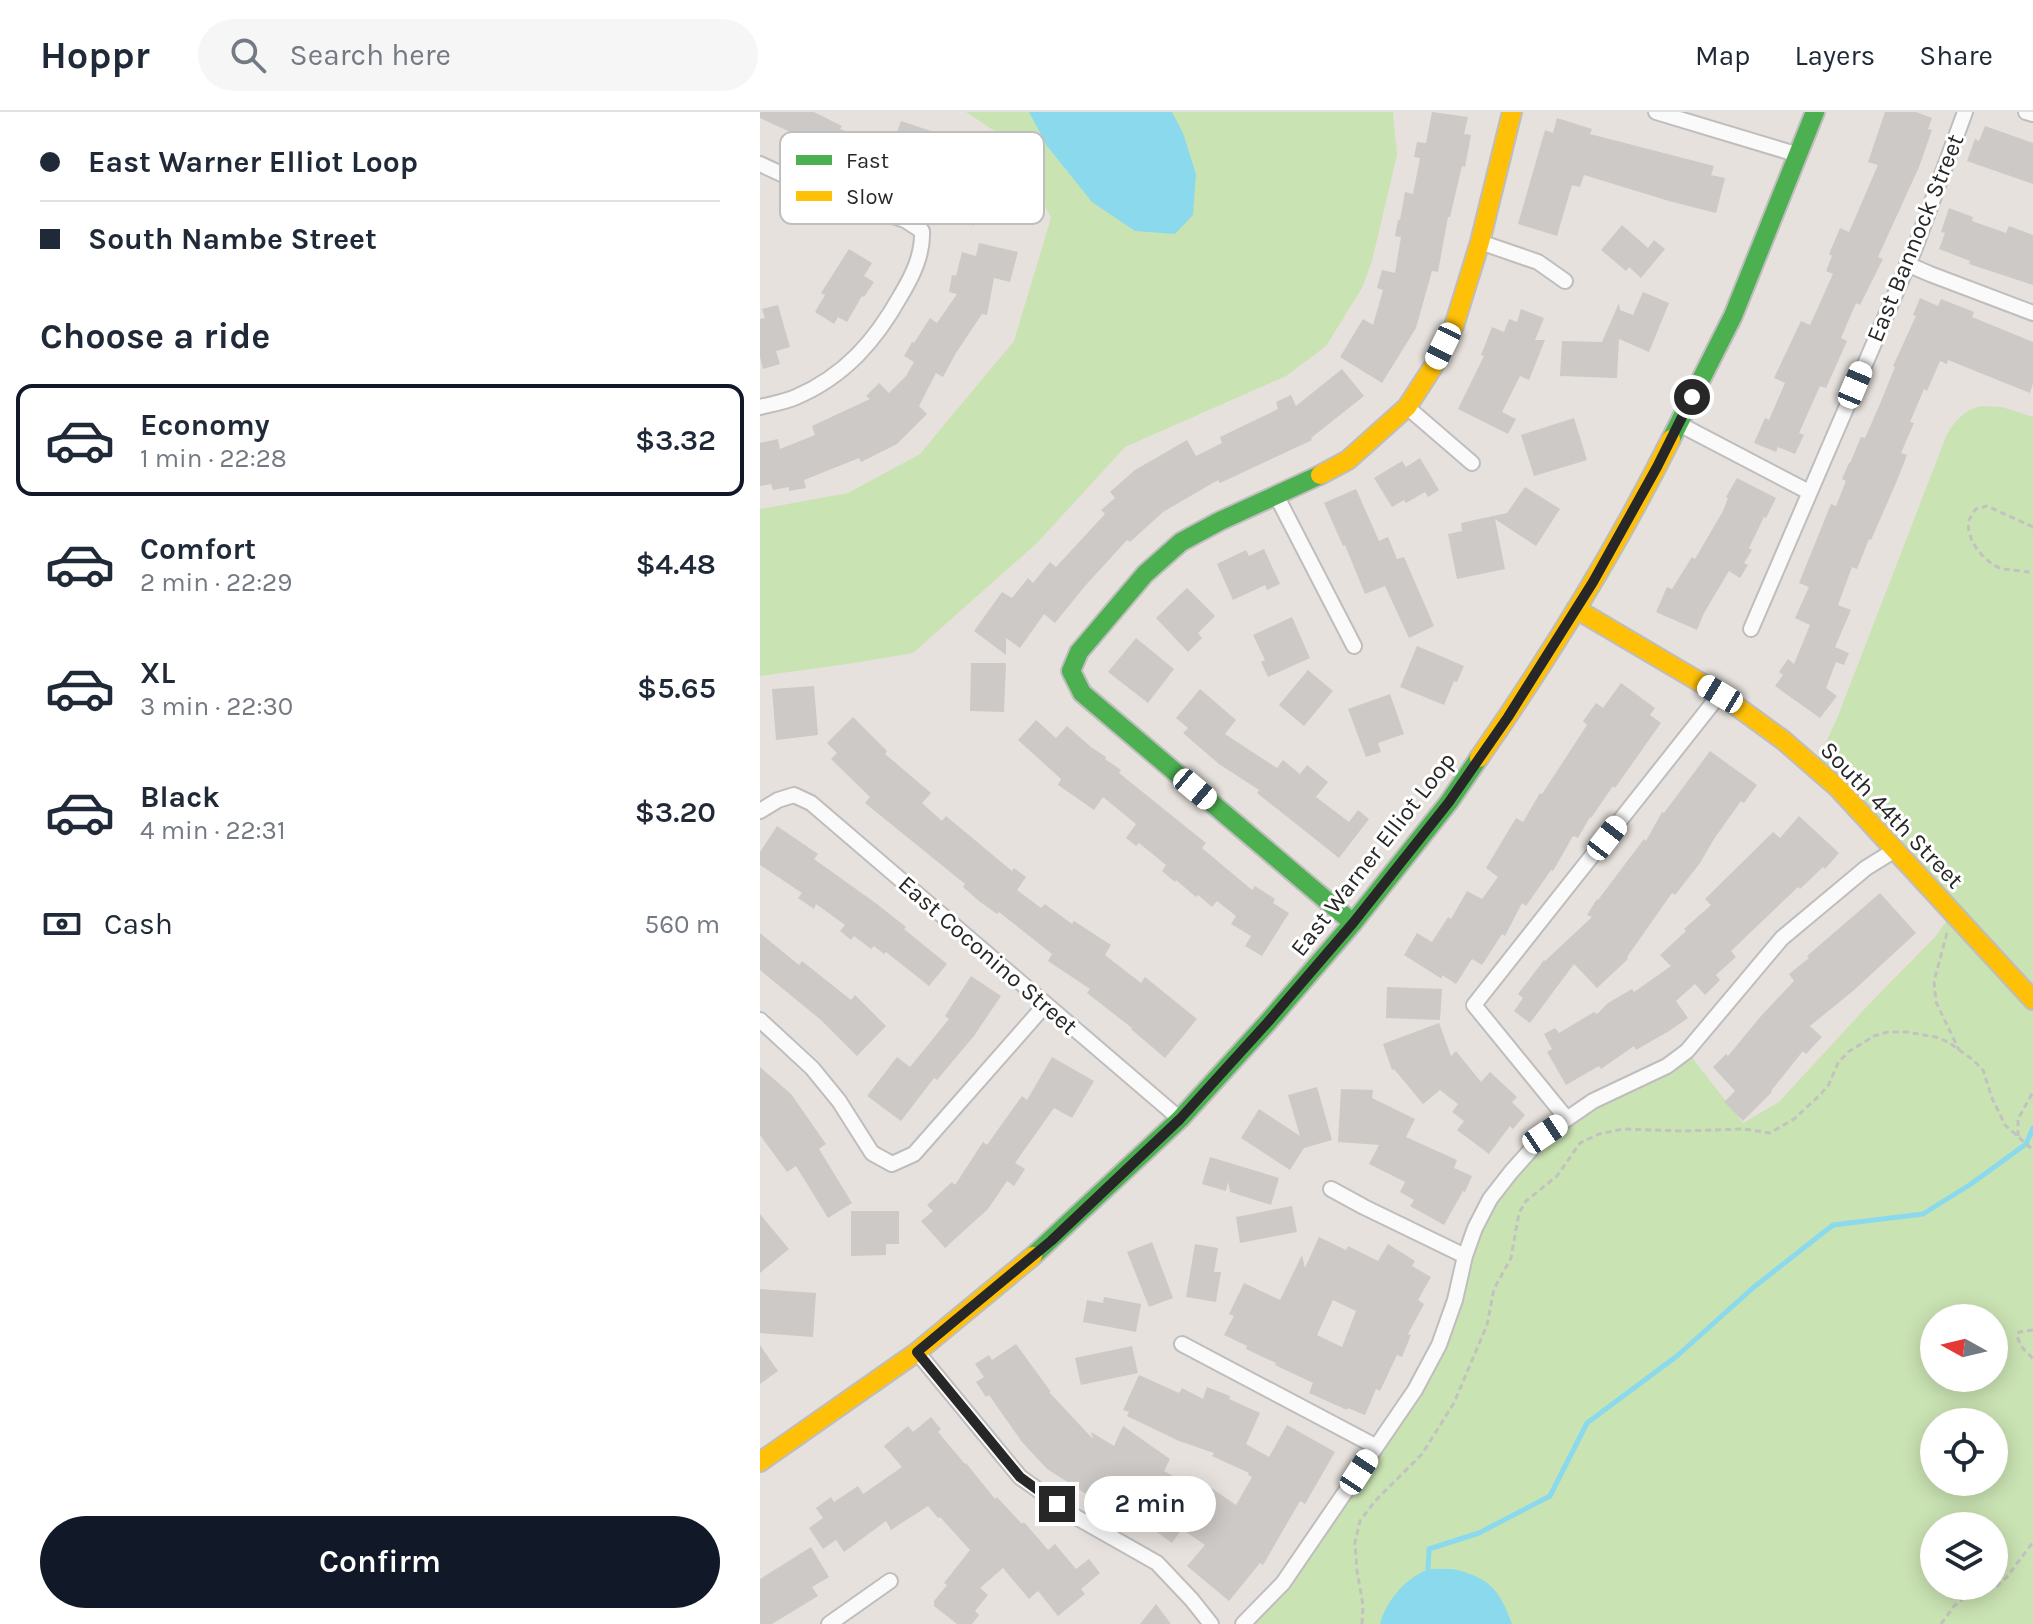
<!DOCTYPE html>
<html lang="en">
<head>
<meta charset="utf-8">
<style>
  body { margin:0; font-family:Karla,sans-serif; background:#f6f6f7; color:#1f2937; height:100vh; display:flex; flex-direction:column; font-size:30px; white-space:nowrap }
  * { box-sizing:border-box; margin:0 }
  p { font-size:26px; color:#747a83 }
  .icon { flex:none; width:44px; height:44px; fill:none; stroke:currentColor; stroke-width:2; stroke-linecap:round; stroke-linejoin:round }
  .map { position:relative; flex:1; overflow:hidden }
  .side { display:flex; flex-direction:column; background:#fff; width:760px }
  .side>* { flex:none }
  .hud { display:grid; align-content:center; height:176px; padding:0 40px; background:#fff }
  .needle { width:52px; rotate:278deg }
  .controls { position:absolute; left:1160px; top:1192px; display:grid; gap:16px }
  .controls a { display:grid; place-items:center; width:88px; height:88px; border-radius:50%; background:#fff; box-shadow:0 4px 20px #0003; font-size:40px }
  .end { position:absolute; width:36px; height:36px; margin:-18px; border:10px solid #272727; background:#fff; box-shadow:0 0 0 4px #fff }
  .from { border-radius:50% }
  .bubble { position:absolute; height:56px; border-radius:28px; background:#fff; box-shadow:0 4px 20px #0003; font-size:26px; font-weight:600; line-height:56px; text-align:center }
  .car { position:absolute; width:24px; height:48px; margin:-24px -12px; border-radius:10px; box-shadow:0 0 6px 2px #0007; background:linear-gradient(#fff 24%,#345 0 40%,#fff 0 76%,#345 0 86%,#fff 0) }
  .hud b { display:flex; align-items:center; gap:28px; height:76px; font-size:30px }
  .hud b+b { border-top:2px solid #e0e1e3 }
  .hud i { width:20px; height:20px; background:#1f2937 }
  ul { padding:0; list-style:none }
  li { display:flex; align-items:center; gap:24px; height:112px; margin:0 16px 12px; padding:0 24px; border:4px solid transparent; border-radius:16px }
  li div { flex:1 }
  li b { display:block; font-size:30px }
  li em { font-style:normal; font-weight:600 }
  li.current { border-color:#111827 }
  li>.icon { width:72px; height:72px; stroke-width:1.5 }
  h2 { padding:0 40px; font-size:36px; line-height:96px }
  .pay { display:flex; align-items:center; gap:20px; height:88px; padding:0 40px; font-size:30px }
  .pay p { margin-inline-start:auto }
  .primary-button { display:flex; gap:16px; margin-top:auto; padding:16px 40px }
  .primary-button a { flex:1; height:92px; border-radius:48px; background:#111827; color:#fff; font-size:32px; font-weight:600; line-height:92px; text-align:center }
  header { display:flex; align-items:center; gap:48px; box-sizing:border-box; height:112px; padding:0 40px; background:#fff; border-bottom:2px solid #e0e1e3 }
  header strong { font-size:38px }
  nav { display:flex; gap:44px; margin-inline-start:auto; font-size:28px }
  .search { width:560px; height:72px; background:#f6f6f7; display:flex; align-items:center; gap:20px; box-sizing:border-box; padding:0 28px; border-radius:44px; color:#747a83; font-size:30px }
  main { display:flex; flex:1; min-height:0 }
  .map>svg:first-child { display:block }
</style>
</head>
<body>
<header>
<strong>Hoppr</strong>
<div class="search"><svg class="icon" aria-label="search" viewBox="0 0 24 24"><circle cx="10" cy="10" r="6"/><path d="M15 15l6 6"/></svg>Search here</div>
<nav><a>Map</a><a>Layers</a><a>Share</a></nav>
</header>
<main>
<section class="side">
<div class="hud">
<b><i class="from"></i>East Warner Elliot Loop</b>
<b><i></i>South Nambe Street</b>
</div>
<h2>Choose a ride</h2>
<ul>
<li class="current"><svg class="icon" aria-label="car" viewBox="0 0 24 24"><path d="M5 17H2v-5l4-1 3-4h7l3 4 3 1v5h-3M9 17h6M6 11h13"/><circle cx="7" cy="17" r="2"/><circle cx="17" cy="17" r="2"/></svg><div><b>Economy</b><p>1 min · 22:28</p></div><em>$3.32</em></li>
<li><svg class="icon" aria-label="car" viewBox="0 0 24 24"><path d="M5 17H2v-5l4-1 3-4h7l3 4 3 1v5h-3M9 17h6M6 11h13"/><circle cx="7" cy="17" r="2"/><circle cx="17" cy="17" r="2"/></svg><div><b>Comfort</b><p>2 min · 22:29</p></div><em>$4.48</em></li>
<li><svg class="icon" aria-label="car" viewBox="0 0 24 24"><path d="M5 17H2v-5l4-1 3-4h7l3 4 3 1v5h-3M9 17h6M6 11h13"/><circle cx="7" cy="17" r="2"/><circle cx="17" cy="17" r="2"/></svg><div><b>XL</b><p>3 min · 22:30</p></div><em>$5.65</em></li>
<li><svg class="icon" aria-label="car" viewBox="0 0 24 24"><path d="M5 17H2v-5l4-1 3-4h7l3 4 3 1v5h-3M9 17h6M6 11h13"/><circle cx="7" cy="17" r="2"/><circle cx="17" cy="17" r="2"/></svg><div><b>Black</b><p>4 min · 22:31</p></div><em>$3.20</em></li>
</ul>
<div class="pay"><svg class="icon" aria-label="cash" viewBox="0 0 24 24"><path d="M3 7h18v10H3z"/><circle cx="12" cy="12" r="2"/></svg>Cash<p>560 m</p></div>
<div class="primary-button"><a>Confirm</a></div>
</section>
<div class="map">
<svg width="1273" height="1512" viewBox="0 0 1273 1512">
  <rect width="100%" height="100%" fill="#e6e1dc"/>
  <path fill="#cae3b3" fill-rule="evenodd" d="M206 0H633L637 43 612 149 602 176 566 234 526 264 365 335 277 431 153 541 94 551 0 564V397L88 381 160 342 254 229 291 106 254 32Z
    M1221 294 1242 295 1273 305V1512H489L679 1233 715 1116 785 1022 927 939 983 1011 1019 990 1111 890 1176 824 1193 800 1055 655 1078 604 1187 322C1196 308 1204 298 1221 294ZM1174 1206H1234V1266H1174ZM1174 1310H1234V1370H1174ZM1174 1414H1234V1474H1174Z"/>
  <path fill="#8bd9ec" d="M269 0H412L423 21 436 62 433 103 415 122 375 119 332 90 287 34Z
    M693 1457C729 1465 740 1478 752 1512H620C626 1490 644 1467 667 1458 674 1456 685 1457 693 1457Z"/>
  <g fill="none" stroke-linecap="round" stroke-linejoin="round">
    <path stroke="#8bd9ec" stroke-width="5" d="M670 1462 668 1458 669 1437 719 1421 790 1384 827 1311 917 1244 994 1175 1073 1113 1163 1102 1211 1072 1266 1032 1273 1016"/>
  </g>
  <path fill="#cdc9c6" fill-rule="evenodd" d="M0 0H54L82 14 80 17 132 35 141 9 171 19 158 61 143 56 139 69 85 52 87 45 60 31 55 43 36 34 41 25 0 6Z
    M672 0 708 5 704 22 711 23 705 55 702 54 690 105H688L678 160 672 159 656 216 622 271 580 245 603 207 613 213 623 178 617 176 622 158 635 161 641 125 635 124 638 108H640L645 80 653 82 660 46 654 45 657 30 666 31Z
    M1125 0H1156L1172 6 1168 17 1172 18 1159 55 1118 145 1123 147 1100 193 1096 191 1081 226 1087 229 1066 276 1060 274 1039 321 1044 323 1035 342 1018 335 1016 340 994 331 1005 306 1009 308 1025 271 1014 266 1041 209 1050 213 1073 162 1066 159 1072 144 1069 142 1080 116 1089 120 1118 53 1108 50Z
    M797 6 832 17 830 22 954 54 951 63 965 66 956 101 909 89 824 63 820 75 812 73 797 124 758 112 785 18 793 21Z
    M1225 14 1273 31V72L1207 49 1215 27 1219 29Z
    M193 32 216 51 209 60 237 96 213 114 189 83 175 73 179 68 168 64Z
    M1189 96 1213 105 1212 109 1246 121 1249 114 1273 123V173L1209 152 1210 149 1179 137 1185 121 1181 120Z
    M862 113 888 136 894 128 905 137 881 166 869 155 866 159 841 138Z
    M219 131 258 140 250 170 234 166 227 203 222 202 196 241 183 265 176 261 159 294 167 302 137 332 101 350 99 346 44 368 46 376 29 379V375L13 378 11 372 0 374V331L18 327 20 337 55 323 52 314 110 287 106 284 119 271 129 281 146 264 154 250 144 244 152 230 154 231 170 206 177 211 197 182 189 180 192 163 196 164 202 140 216 144Z
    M89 137 112 151 104 164 114 170 104 185 102 184 87 210 78 205 74 212 55 200 65 183 61 181Z
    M883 180 909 191 889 240 859 227 857 266 800 264 802 229 842 230 859 191 860 198 873 203Z
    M1160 186 1178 194 1181 187 1214 200 1212 205 1273 230V271L1270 281 1188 248 1187 252 1180 249 1167 279 1164 277 1150 310 1154 311 1141 341 1147 343 1136 371 1111 428 1109 427 1097 457 1092 455 1078 493 1091 498 1075 535 1089 541 1084 553 1076 550 1066 576 1077 584 1060 606 1015 574 1023 563 1019 560 1028 547 1034 552 1050 513 1035 506 1049 475 1039 471 1071 392 1076 394 1086 369 1082 367 1089 351H1090L1101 325 1105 326 1120 292 1135 255 1133 254 1156 204 1153 203Z
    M18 193 30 235 16 239 20 252 3 257 0 245V207L5 206 2 197Z
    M761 197 784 206 775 228H785L769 268 760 264 742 300 756 307 748 322 698 297 724 244 721 243 732 215 744 220 749 207 757 210Z
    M582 257 604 284 551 326 552 328 460 371 458 368 403 400 370 430 367 428 325 474 295 511 284 502 260 536 246 526V543L214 519 242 480 252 486 268 466 273 471 290 450 296 455 345 402 341 398 355 386 350 380 375 358 427 328 436 344 462 331 460 325 518 297 516 290 531 283 536 294Z
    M814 306 827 348 774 364 761 323Z
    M660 346 679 378 668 385 665 380 646 391 644 388 632 395 614 366 642 349 646 355Z
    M977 366 1016 386 1006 406 1004 405 989 436 992 438 984 451 988 453 980 466 969 459 944 501 937 518 896 500 907 475 912 477 932 445 935 447 963 399 968 386 966 385Z
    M765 375 800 397 776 434 735 407 745 457 697 467 688 422 702 419 701 411 747 401Z
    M596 377 619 429 628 425 637 447 644 445 674 514 649 526 625 474 605 482 585 433 583 434 564 391Z
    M504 437 520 472 507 478 505 473 473 488 457 452 486 438 489 444Z
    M427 476 455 504 438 521 442 526 428 540 396 506Z
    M532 505 550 546 508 565 501 550 505 548 493 523Z
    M376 526 414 557 388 591 348 560Z
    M657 534 704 554 697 570 694 569 684 593 640 575Z
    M211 551H246L244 600 210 599Z
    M548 558 573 579 544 614 519 593Z
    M861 571 895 596 890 603 901 611 855 676 853 674 831 706 830 705 818 726 813 724 793 759 791 758 766 794 762 791 745 824 742 822 722 853 712 847 696 872 682 863V867L644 843 657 821 672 830 688 805 691 807 707 779 722 787 738 765 726 756 756 706 763 710 780 681 782 682 827 613 823 609 836 591 843 596Z
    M54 574 58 623 16 628 12 577Z
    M440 577 476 608 465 622 517 656 523 648 540 662 547 653 568 670 556 685 589 710 598 698 609 707 579 746 497 681 499 678 459 652 423 621 428 616 416 606Z
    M630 582 644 622 618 631 621 640 606 645 588 597Z
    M93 605 127 639 125 642 171 681 162 691 182 709 186 704 252 759 254 756 266 765 257 778 281 796 285 792 312 812 314 809 351 833 345 843 381 871 385 865 437 907 405 946 371 917 372 916 327 881 330 877 288 849 292 842 239 800 237 802 219 789 203 775 205 772 105 691 110 685 71 647 77 641 67 631Z
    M276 608 296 626 307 614 331 635 346 645 345 647 361 658 359 661 446 731 442 736 492 778 495 774 515 787 513 791 529 801 502 844 485 834 491 824 471 812 476 804 457 789 452 795 438 783 436 785 416 768 415 770 402 759 406 753 379 731 376 734 366 726 376 712 343 685 334 698 298 673 301 667 258 628Z
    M950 639 997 673 984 691 981 689 954 727 940 751 915 783 912 781 867 845 868 847 837 876 814 852 770 911 754 899 763 886 758 882 784 848 785 849 832 805 827 803 837 787 838 788 884 727 886 729 902 700 904 701Z
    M1039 704 1079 741 1065 757 1063 755 1040 777 1038 775 971 839 976 845 956 863 960 868 945 883 935 872 916 889 928 906 909 919 876 938 874 934 841 957 839 954 806 973 787 940 792 937 784 922 795 916 799 921 834 900 837 902 848 891 872 877 874 880 911 854 900 843 926 819 924 817 951 793 945 787 1013 720 1020 726Z
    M17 714 58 742 54 747 117 792 146 815 144 817 187 852 169 874 126 840 124 842 114 834 111 837 94 824 91 828 80 819 85 813 56 792 54 797 38 786 42 781 0 753V740Z
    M1120 781 1156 821 1093 879 1050 914 1062 925 1046 942 1043 939 1011 979 1012 980 983 1009 964 990 975 979 953 955 966 942 968 944 1001 904 1034 869 1029 862 1049 846 1047 844Z
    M0 821 39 853 42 849 91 888 95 883 126 914 97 944 61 908 0 858Z
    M211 864 241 884 214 924 177 968 174 966 141 1009 107 984 137 945 150 955 189 907 185 904Z
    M627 875 682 877 680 908 626 906Z
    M679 911 691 944 696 939 721 970 730 960 757 985 752 990 765 1003 753 1017 750 1014 729 1042 697 1018 704 1009 692 1000 698 992 680 978 663 992 634 957 632 958 623 932Z
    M292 945 334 969 312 1006 294 996 255 1051 265 1057 254 1074 247 1069 228 1097 185 1136 161 1109 173 1099 167 1093 192 1070 195 1073 223 1030 227 1033 262 984 267 988Z
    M0 955 31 982 66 1032 59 1037 92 1091 68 1106 36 1054 27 1060 0 1023Z
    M557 975 572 1028 544 1036 530 1058 481 1026 499 997 540 1024 528 983Z
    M581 977 613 978 612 986 655 1007 646 1025 697 1048 694 1056 712 1064 705 1080 703 1079 684 1113 650 1094 654 1088 640 1080 645 1070 609 1052 619 1033 578 1030Z
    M450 1045 519 1066 511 1093 470 1080 468 1070 466 1079 442 1072Z
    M532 1094 537 1120 480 1131 476 1105Z
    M91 1099H139V1132H126V1143L91 1144Z
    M0 1102 29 1137 0 1161Z
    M559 1125 586 1138 588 1134 618 1149 628 1132 655 1149 652 1154 671 1165 658 1188 664 1192 648 1222 651 1223 642 1245 637 1243 620 1279 616 1277 605 1303 588 1296 587 1298 549 1281 553 1271 515 1253 516 1251 486 1237 487 1234 464 1223 474 1204 469 1202 484 1171 520 1188 542 1143 545 1156ZM573 1188 596 1199 582 1235 557 1223Z
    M392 1130 413 1186 389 1195 367 1140Z
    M435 1132 458 1136 454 1160H461L456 1190 426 1185Z
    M0 1177 56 1181 53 1225 0 1221Z
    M344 1185 381 1192 376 1220 323 1210 327 1188 343 1191Z
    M256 1232 291 1280H289L333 1327 331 1320 354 1334 363 1314 410 1347 404 1359 439 1378 444 1371 476 1393 492 1365 488 1363 489 1361 452 1344 454 1341 419 1329 367 1304 369 1300 363 1298 379 1263 419 1281 422 1276 443 1287 447 1275 470 1284 469 1287 500 1301 486 1332 509 1345 527 1313 575 1340 545 1392 540 1389 503 1453 500 1451 469 1489 427 1454 445 1433 422 1417 412 1431 397 1420 399 1418 334 1387 287 1357 262 1330 229 1283 226 1285 216 1270 224 1265 215 1252 229 1243 232 1248Z
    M0 1233 18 1259 0 1272Z
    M372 1234 378 1261 321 1273 315 1246Z
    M171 1305 181 1317 178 1320 205 1352 206 1351 235 1387 237 1385 262 1412 264 1410 288 1438 295 1432 316 1457 329 1447 340 1461 321 1477 325 1482 298 1504 278 1479 269 1487 243 1456 220 1476 228 1483 215 1499 219 1503 212 1512H197L174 1494V1489L187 1473 184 1471 210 1438 180 1405 178 1406 168 1394 131 1418 126 1409 84 1440 76 1428 63 1437 49 1416 63 1406 56 1396 71 1385 74 1390 98 1374 103 1382 142 1355 124 1334 148 1314 153 1320Z
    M51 1435 69 1465 52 1475 58 1484 12 1512H0V1467Z
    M396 1492 411 1512H380Z"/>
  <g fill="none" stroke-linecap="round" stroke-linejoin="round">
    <defs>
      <path id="street" d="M896 0 1039 43
        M1266 0 1273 2
        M0 52 58 79 145 108 162 119C163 142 153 163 141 183 116 228 85 264 36 285 25 290 12 292 0 295
        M720 130 778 150 805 169
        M1147 152 1170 162 1273 201
        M647 295 712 351
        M919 312 1049 380
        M516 383 594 534
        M991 517 1155 136 1205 0
        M0 699 18 688 34 683 51 691 420 1007
        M0 908 52 956 79 989 112 1041 132 1052 154 1042 286 892
        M807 1007 714 893 960 582
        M571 1077 604 1095 705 1144
        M422 1232 615 1334
        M157 1240 260 1365 316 1405 397 1451 432 1488 451 1512
        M69 1512 130 1469
        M483 1512 523 1471 655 1278 679 1233 695 1188 705 1144 715 1116 730 1087 751 1060 785 1022 833 989 907 954 927 939 1022 826 1106 756 1135 738"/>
      <path id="fast" d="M911 327 973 204 1055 0
        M560 363 460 409 421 430 385 462 319 540 311 559 322 581 593 811
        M273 1144 420 1007 508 910 593 811 689 690 719 646"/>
      <path id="slow" d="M560 363 588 348 647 295 673 255 694 214 720 130 752 0
        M816 497 960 582 1023 628 1078 676 1273 888
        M719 646C790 544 856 437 911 327
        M0 1350 157 1240 273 1144"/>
    </defs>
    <use href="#street" stroke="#bfbdbe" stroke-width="18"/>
    <use href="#fast" stroke="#bfbdbe" stroke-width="22"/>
    <use href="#slow" stroke="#bfbdbe" stroke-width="22"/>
    <path stroke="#c2c2c1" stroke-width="3" stroke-dasharray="6 4" stroke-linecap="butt" d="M1273 415 1227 394 1216 397C1214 399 1210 406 1209 408 1205 427 1224 450 1240 456 1251 459 1262 458 1273 461
      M1187 821 1174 869 1176 890 1199 938
      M1258 1024V1007L1273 980
      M1273 1218 1259 1220 1257 1225 1262 1235 1273 1247
      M602 1512 603 1493 597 1459 595 1430 600 1409 615 1389 662 1342 694 1291 727 1213 734 1177 751 1146 759 1101 766 1089 797 1064 820 1031 839 1022 863 1017 923 1019 984 1017 1010 1021 1034 1007 1061 982 1069 972 1078 951 1088 940 1114 924 1128 920H1147L1176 925 1188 930 1212 947 1223 958 1232 986 1245 1013 1273 1038
      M1181 1512 1194 1494 1210 1481 1236 1475 1247 1465 1273 1430"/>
    <use href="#street" stroke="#fbfafa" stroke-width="14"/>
    <use href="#fast" stroke="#4caf50" stroke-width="18"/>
    <use href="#slow" stroke="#ffc107" stroke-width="18"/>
  </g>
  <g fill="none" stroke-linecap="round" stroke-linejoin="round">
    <path stroke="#272727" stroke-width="10" d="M297 1392 260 1365 157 1240 291 1129 420 1007 508 910 593 811 689 690 748 605 833 470 897 355 932 285"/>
  </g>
  <g text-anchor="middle" stroke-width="6" stroke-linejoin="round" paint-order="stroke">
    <g font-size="24" fill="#272727" stroke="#fff">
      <text transform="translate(1155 126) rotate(-68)" y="8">East Bannock Street</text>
      <text transform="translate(1132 703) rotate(46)" y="8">South 44th Street</text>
      <text transform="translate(613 742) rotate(-52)" y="8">East Warner Elliot Loop</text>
      <text transform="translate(228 843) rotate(41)" y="8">East Coconino Street</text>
    </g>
  </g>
  <rect x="20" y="20" width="264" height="92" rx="12" fill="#fff" stroke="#bebebe" stroke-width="2"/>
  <rect x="36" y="43" width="36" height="10" fill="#4caf50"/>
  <rect x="36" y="79" width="36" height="10" fill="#ffc107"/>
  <g font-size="22" fill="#272727">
    <text x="86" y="56">Fast</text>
    <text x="86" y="92">Slow</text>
  </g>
</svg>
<div class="controls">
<a><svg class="needle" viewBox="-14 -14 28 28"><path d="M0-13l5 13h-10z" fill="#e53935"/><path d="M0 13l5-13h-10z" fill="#747a83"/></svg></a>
<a><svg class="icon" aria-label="locate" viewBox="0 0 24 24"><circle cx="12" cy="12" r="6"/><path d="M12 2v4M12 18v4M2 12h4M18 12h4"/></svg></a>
<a><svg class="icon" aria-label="layers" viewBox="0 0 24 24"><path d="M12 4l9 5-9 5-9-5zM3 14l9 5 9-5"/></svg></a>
</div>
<i class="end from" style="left:932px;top:285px"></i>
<i class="end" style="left:297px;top:1392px"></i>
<div class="bubble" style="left:324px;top:1364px;width:132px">2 min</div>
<i class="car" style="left:683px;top:234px;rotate:206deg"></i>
<i class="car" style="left:1095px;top:273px;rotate:23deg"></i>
<i class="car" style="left:960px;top:582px;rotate:301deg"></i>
<i class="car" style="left:435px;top:677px;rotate:130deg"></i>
<i class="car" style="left:847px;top:726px;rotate:38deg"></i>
<i class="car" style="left:785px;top:1022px;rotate:56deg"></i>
<i class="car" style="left:599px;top:1360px;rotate:33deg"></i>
</div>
</main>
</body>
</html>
